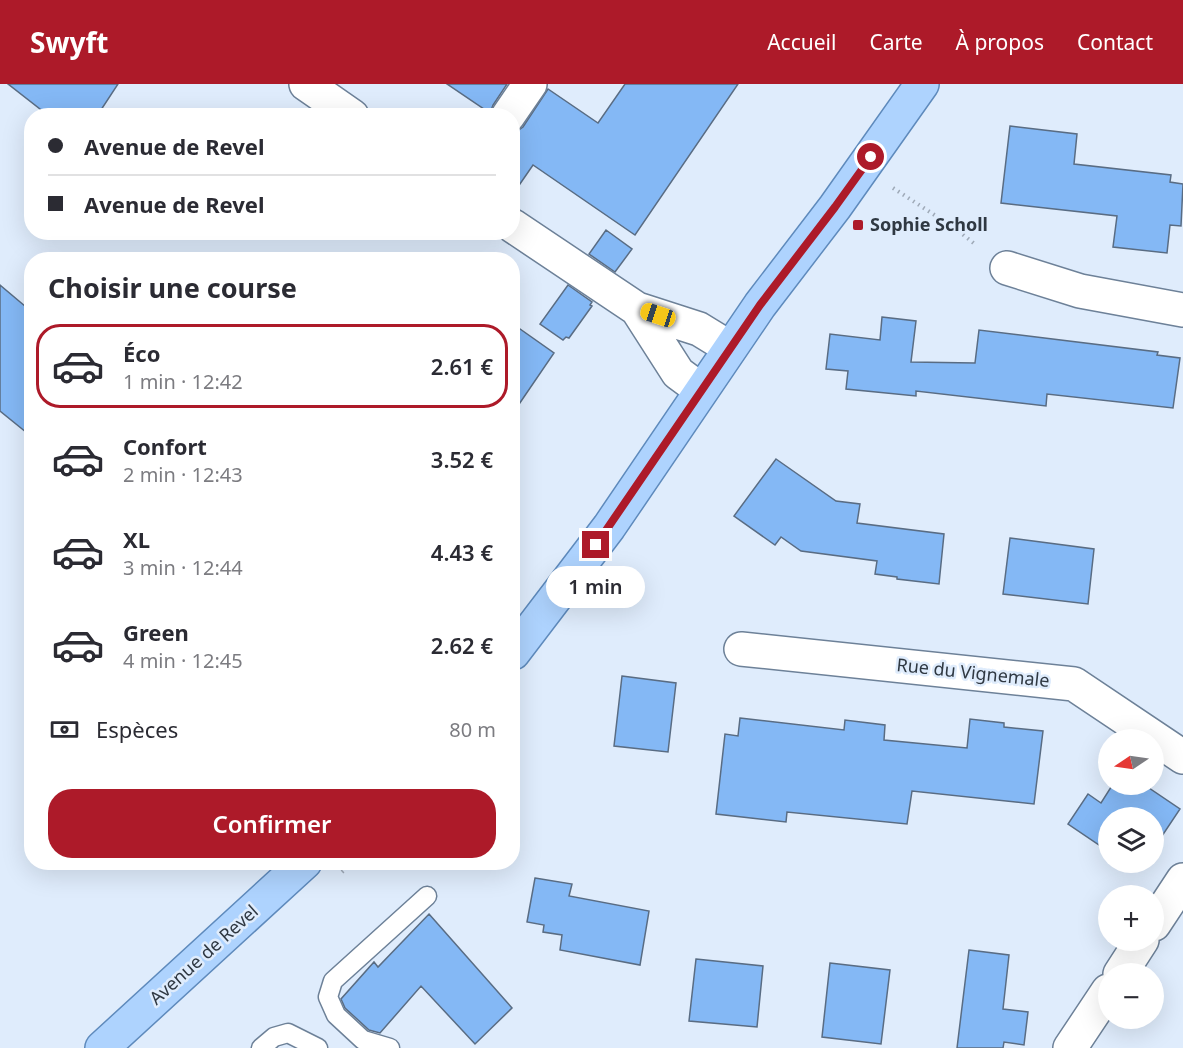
<!DOCTYPE html>
<html lang="fr">
<head>
<meta charset="utf-8">
<style>
  body { margin:0; font-family:"Noto Sans",sans-serif; background:#f7f7f7; color:#2b2b33; height:100vh; display:flex; flex-direction:column; font-size:22px; white-space:nowrap }
  * { box-sizing:border-box; margin:0 }
  p { font-size:20px; color:#7c7c81 }
  .icon { flex:none; width:33px; height:33px; fill:none; stroke:currentColor; stroke-width:2; stroke-linecap:round; stroke-linejoin:round }
  .map { position:relative; flex:1; overflow:hidden }
  .panel { position:absolute; left:24px; top:168px; width:496px; height:618px; display:flex; flex-direction:column; background:#fff; border-radius:24px; box-shadow:0 6px 24px #0002 }
  .panel>* { flex:none }
  .top-card { position:absolute; left:24px; top:24px; width:496px; height:132px; border-radius:24px; box-shadow:0 6px 24px #0002; display:grid; align-content:center; height:132px; padding:0 24px; background:#fff }
  .needle { width:39px; rotate:257deg }
  .controls { position:absolute; left:1098px; top:645px; display:grid; gap:12px }
  .controls a { display:grid; place-items:center; width:66px; height:66px; border-radius:50%; background:#fff; box-shadow:0 6px 24px #0002; font-size:30px }
  .end { position:absolute; width:27px; height:27px; margin:-14px; border:8px solid #ad1a29; background:#fff; box-shadow:0 0 0 3px #fff }
  .from { border-radius:50% }
  .bubble { position:absolute; height:42px; border-radius:21px; background:#fff; box-shadow:0 6px 24px #0002; font-size:20px; font-weight:600; line-height:42px; text-align:center }
  .car { position:absolute; width:18px; height:36px; margin:-18px -9px; border-radius:8px; box-shadow:0 0 4px 2px #0007; background:linear-gradient(#f5c518 24%,#345 0 40%,#f5c518 0 76%,#345 0 86%,#f5c518 0) }
  .top-card b { display:flex; align-items:center; gap:21px; height:57px; font-size:22px }
  .top-card b+b { border-top:2px solid #e1e1e2 }
  .top-card i { width:15px; height:15px; background:#2b2b33 }
  ul { padding:0; list-style:none }
  li { display:flex; align-items:center; gap:18px; height:84px; margin:0 12px 9px; padding:0 12px; border:3px solid transparent; border-radius:24px }
  li div { flex:1 }
  li b { display:block; font-size:22px }
  li em { font-style:normal; font-weight:600 }
  li.on { border-color:#ad1a29 }
  li>.icon { width:54px; height:54px; stroke-width:1.5 }
  h2 { padding:0 24px; font-size:27px; line-height:72px }
  .pay { display:flex; align-items:center; gap:15px; height:66px; padding:0 24px; font-size:22px }
  .pay p { margin-inline-start:auto }
  .primary-button { display:flex; gap:12px; margin-top:auto; padding:12px 24px }
  .primary-button a { flex:1; height:69px; border-radius:24px; background:#ad1a29; color:#fff; font-size:24px; font-weight:600; line-height:69px; text-align:center }
  header { display:flex; align-items:center; gap:36px; box-sizing:border-box; height:84px; padding:0 30px; background:#ad1a29; color:#fff }
  header strong { font-size:28px }
  nav { display:flex; gap:33px; margin-inline-start:auto; font-size:21px }
  .map>svg:first-child { display:block }
</style>
</head>
<body>
<header>
<strong>Swyft</strong>
<nav><a>Accueil</a><a>Carte</a><a>À propos</a><a>Contact</a></nav>
</header>
<div class="map">
<svg width="1183" height="964" viewBox="0 0 1183 964">
  <rect width="100%" height="100%" fill="#dfecfc"/>
  <path fill="#84b8f5" stroke="#596c83" stroke-width="1.5" d="M8 0H118L97 32H49Z
    M447 0H507L493 21 490 29Z
    M625 0H738L635 151 533 81 513 110V50L523 43 548 5 598 39Z
    M1010 42 1077 50 1074 80 1171 91 1170 98 1183 100 1181 142 1170 141 1167 169 1113 163 1117 132 1001 119Z
    M606 146 632 165 615 188 589 170Z
    M0 201 32 228V353L0 327Z
    M568 201 592 218 590 221 592 222 569 254 566 253 563 256 540 240Z
    M882 233 916 237 911 278 975 279 979 246 1158 268 1157 271 1180 274 1173 324 1047 310 1046 322 916 307V312L846 305 848 287 826 285 830 250 880 256Z
    M513 240 554 269 513 329Z
    M776 375 836 417 860 420 857 439 944 450 939 500 897 495V493L875 490 877 477 801 467 781 453 775 461 734 432Z
    M1010 454 1094 465 1088 520 1003 510Z
    M622 592 676 599 668 668 614 662Z
    M740 634 844 646 845 636 885 641 884 656 967 664 970 635 1004 639V643L1043 647 1034 720 912 707 907 740 787 728 786 738 716 730 725 650 738 652Z
    M1113 700H1143L1180 725 1154 764V734H1108V767L1068 740 1088 710 1101 719Z
    M535 794 572 800 569 812 649 827 640 881 560 866 562 851 543 848 544 841 527 838Z
    M429 830 512 924 475 960 421 902 380 949 369 946 345 924 341 915 374 878 378 883Z
    M969 866 1009 871 1003 925 1028 928 1024 961 1004 958 1003 964H957Z
    M696 875 763 882 757 943 689 937Z
    M830 879 890 886 881 960 822 953Z"/>
  <g fill="none" stroke-linecap="round" stroke-linejoin="round">
    <defs>
      <path id="lane" d="M261 964 274 953 288 949 318 964
        M390 964 363 956 336 931 328 913 333 897 427 812"/>
      <path id="street" d="M306 0 352 32
        M508 32 530 0
        M513 142 637 225 699 245 730 264
        M1007 184 1080 207 1183 226
        M637 225 678 289 701 306
        M741 565 1074 600 1183 673
        M1154 840 1183 796
        M1120 890 1142 856
        M1070 964 1108 907"/>
      <path id="primary" d="M513 569 609 443 760 221 835 123 922 0
        M102 964 305 778"/>
    </defs>
    <use href="#lane" stroke="#6d8198" stroke-width="21"/>
    <use href="#street" stroke="#6d8198" stroke-width="36"/>
    <use href="#primary" stroke="#5e8abc" stroke-width="36"/>
    <path stroke="#9faab8" stroke-width="4" stroke-dasharray="1.5 4.5" stroke-linecap="butt" d="M893 104 956 145 976 161
      M342 788 353 778"/>
    <use href="#lane" stroke="#fff" stroke-width="18"/>
    <use href="#street" stroke="#fff" stroke-width="33"/>
    <use href="#primary" stroke="#aed3fe" stroke-width="33"/>
  </g>
  <g fill="none" stroke-linecap="round" stroke-linejoin="round">
    <path stroke="#ad1a29" stroke-width="8" d="M596 461 760 221 835 123 871 73"/>
  </g>
  <rect fill="#ad1a29" stroke="#dfecfc" stroke-width="2" x="852" y="135" width="12" height="12" rx="3"/>
  <g text-anchor="middle" stroke-width="5" stroke-linejoin="round" paint-order="stroke">
    <g font-size="18" font-weight="bold" fill="#2f3842" stroke="#dfecfc" text-anchor="start">
      <text x="870" y="147">Sophie Scholl</text>
    </g>
    <g font-size="18" fill="#2f3842" stroke="#dfecfc">
      <text transform="translate(973 589) rotate(6)" y="6">Rue du Vignemale</text>
      <text transform="translate(204 871) rotate(-42)" y="6">Avenue de Revel</text>
    </g>
  </g>
</svg>
<div class="controls">
<a><svg class="needle" viewBox="-14 -14 28 28"><path d="M0-13l5 13h-10z" fill="#e53935"/><path d="M0 13l5-13h-10z" fill="#7c7c81"/></svg></a>
<a><svg class="icon" aria-label="layers" viewBox="0 0 24 24"><path d="M12 4l9 5-9 5-9-5zM3 14l9 5 9-5"/></svg></a>
<a>+</a>
<a>−</a>
</div>
<i class="end from" style="left:871px;top:73px"></i>
<i class="end" style="left:596px;top:461px"></i>
<div class="bubble" style="left:546px;top:482px;width:99px">1 min</div>
<i class="car" style="left:658px;top:231px;rotate:288deg"></i>
<div class="top-card">
<b><i class="from"></i>Avenue de Revel</b>
<b><i></i>Avenue de Revel</b>
</div>
<section class="panel">
<h2>Choisir une course</h2>
<ul>
<li class="on"><svg class="icon" aria-label="car" viewBox="0 0 24 24"><path d="M5 17H2v-5l4-1 3-4h7l3 4 3 1v5h-3M9 17h6M6 11h13"/><circle cx="7" cy="17" r="2"/><circle cx="17" cy="17" r="2"/></svg><div><b>Éco</b><p>1 min · 12:42</p></div><em>2.61 €</em></li>
<li><svg class="icon" aria-label="car" viewBox="0 0 24 24"><path d="M5 17H2v-5l4-1 3-4h7l3 4 3 1v5h-3M9 17h6M6 11h13"/><circle cx="7" cy="17" r="2"/><circle cx="17" cy="17" r="2"/></svg><div><b>Confort</b><p>2 min · 12:43</p></div><em>3.52 €</em></li>
<li><svg class="icon" aria-label="car" viewBox="0 0 24 24"><path d="M5 17H2v-5l4-1 3-4h7l3 4 3 1v5h-3M9 17h6M6 11h13"/><circle cx="7" cy="17" r="2"/><circle cx="17" cy="17" r="2"/></svg><div><b>XL</b><p>3 min · 12:44</p></div><em>4.43 €</em></li>
<li><svg class="icon" aria-label="car" viewBox="0 0 24 24"><path d="M5 17H2v-5l4-1 3-4h7l3 4 3 1v5h-3M9 17h6M6 11h13"/><circle cx="7" cy="17" r="2"/><circle cx="17" cy="17" r="2"/></svg><div><b>Green</b><p>4 min · 12:45</p></div><em>2.62 €</em></li>
</ul>
<div class="pay"><svg class="icon" aria-label="cash" viewBox="0 0 24 24"><path d="M3 7h18v10H3z"/><circle cx="12" cy="12" r="2"/></svg>Espèces<p>80 m</p></div>
<div class="primary-button"><a>Confirmer</a></div>
</section>
</div>
</body>
</html>
